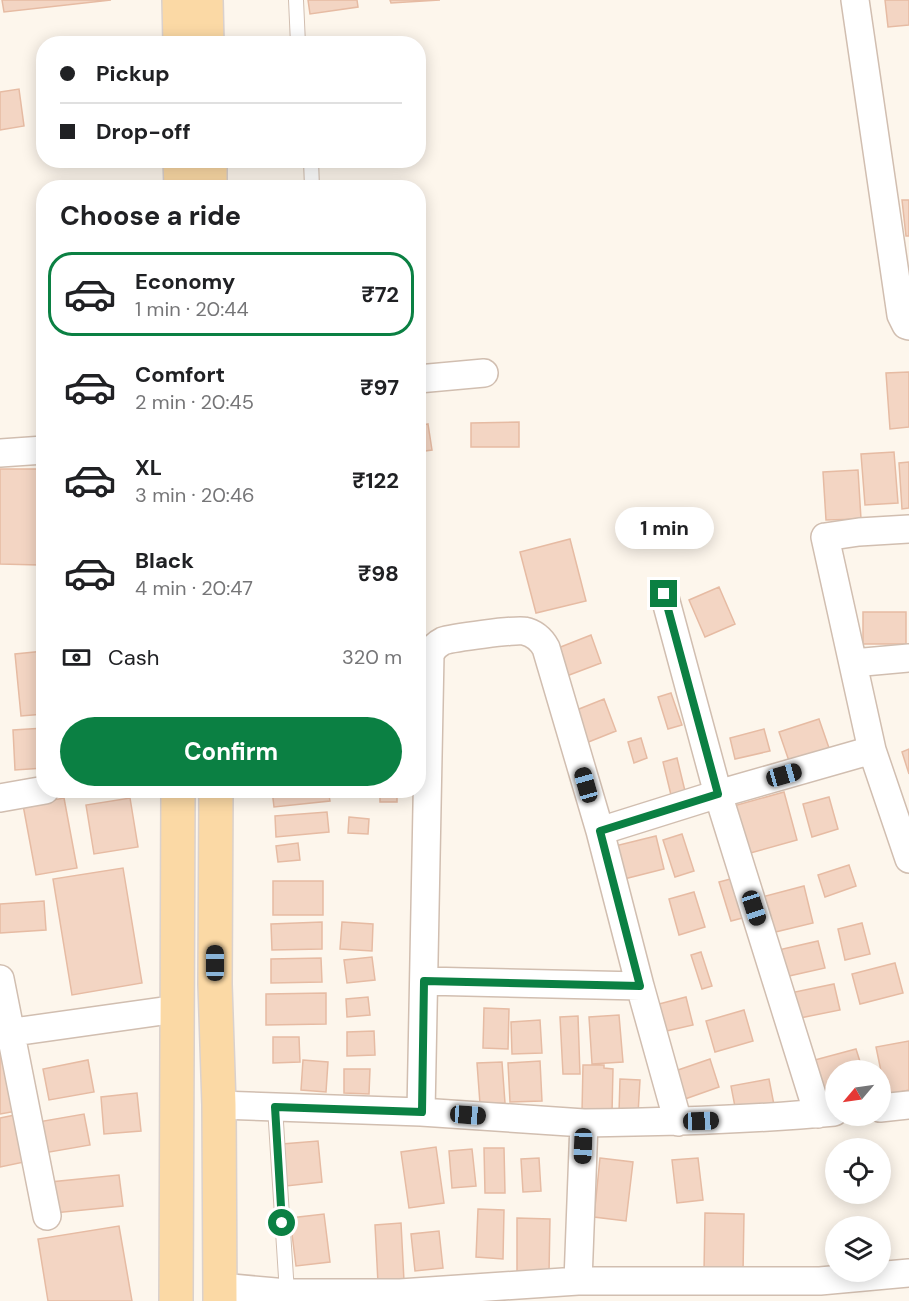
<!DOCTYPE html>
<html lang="en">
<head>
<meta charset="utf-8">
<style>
  body { margin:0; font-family:"DM Sans",sans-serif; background:#f2f2f2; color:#202124; height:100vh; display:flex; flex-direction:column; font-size:22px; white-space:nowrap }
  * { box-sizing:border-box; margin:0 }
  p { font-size:20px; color:#757577 }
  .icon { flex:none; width:33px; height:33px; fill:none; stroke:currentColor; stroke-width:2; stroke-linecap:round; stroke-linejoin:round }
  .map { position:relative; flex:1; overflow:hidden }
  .panel { position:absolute; left:36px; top:180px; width:390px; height:618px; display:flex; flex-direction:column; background:#fff; border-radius:24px; box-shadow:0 3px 15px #0003 }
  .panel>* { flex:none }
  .hud { position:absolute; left:36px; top:36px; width:390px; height:132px; border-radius:24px; box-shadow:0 3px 15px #0003; display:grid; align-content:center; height:132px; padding:0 24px; background:#fff }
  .needle { width:39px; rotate:241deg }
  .controls { position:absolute; left:825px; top:1060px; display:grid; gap:12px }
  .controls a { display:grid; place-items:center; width:66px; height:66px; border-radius:50%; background:#fff; box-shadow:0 3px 15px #0003; font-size:30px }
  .end { position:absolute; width:27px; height:27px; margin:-14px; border:8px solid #0b8043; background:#fff; box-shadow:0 0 0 3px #fff }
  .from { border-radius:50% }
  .bubble { position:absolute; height:42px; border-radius:21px; background:#fff; box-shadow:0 3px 15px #0003; font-size:20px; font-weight:700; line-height:42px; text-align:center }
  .car { position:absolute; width:18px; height:36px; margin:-18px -9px; border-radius:8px; box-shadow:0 0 4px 2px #0007; background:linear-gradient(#222 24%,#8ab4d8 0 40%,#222 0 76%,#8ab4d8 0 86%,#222 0) }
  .hud b { display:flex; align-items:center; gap:21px; height:57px; font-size:22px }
  .hud b+b { border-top:2px solid #e0e0e0 }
  .hud i { width:15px; height:15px; background:#202124 }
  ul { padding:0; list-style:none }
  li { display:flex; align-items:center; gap:18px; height:84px; margin:0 12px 9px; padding:0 12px; border:3px solid transparent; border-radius:24px }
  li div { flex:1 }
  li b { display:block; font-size:22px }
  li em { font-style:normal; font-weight:700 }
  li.selected { border-color:#0b8043 }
  li>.icon { width:54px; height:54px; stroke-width:1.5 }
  h2 { padding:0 24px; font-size:27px; line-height:72px }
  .pay { display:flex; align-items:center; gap:15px; height:66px; padding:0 24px; font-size:22px }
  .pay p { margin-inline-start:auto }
  .button { display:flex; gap:12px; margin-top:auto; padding:12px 24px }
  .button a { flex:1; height:69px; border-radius:36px; background:#0b8043; color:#fff; font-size:24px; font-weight:700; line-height:69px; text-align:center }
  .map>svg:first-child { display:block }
</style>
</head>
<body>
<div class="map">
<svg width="909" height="1301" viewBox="0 0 909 1301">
  <rect width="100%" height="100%" fill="#fdf6ec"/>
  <path fill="#f3d5c3" stroke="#e6bba3" stroke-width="1.5" d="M2 0H111L4 12Z
    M308 0H357L358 7 310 14Z
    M390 0H440L391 3Z
    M885 0H909V25L888 27Z
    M19 89 24 126 0 130V92Z
    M902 200H909V236H906Z
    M909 372V427L890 429 886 373Z
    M519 422V447H471V423Z
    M428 424 432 450 418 452V426Z
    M894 452 898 503 865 505 861 454Z
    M909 462V508L902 509 899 463Z
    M0 469H39V565L0 564Z
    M858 470 861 519 826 520 823 472Z
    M570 539 586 601 536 613 520 552Z
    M719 587 735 624 705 637 689 600Z
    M863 612H906V644H863Z
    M591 635 601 663 564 677 553 650Z
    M44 651V714L21 716 15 654Z
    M671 693 682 725 668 729 658 697Z
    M604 699 616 731 586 743 574 711Z
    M819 719 829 748 789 761 779 732Z
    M44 728V768L15 770 13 730Z
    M764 729 770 751 735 759 730 738Z
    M641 738 647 758 634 763 628 742Z
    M909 749V774L902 752Z
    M677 758 685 791 671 795 663 762Z
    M272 790H328L330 801 274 807Z
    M346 790H371V795L346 792Z
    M380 790H397V802H380Z
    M784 792 797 840 743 855 730 807Z
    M829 797 838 829 812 837 803 804Z
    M64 798 77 868 36 875 23 805Z
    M130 798 138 847 94 854 86 805Z
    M327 812 329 832 276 837 275 816Z
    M349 817 369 819 368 834 348 833Z
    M682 834 694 871 675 877 663 840Z
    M656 836 664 869 624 879 615 846Z
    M298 843 300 860 278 862 276 846Z
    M849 865 856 886 825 897 818 875Z
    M123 868 142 983 72 995 53 879Z
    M738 877 750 916 731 921 719 882Z
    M273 881H323V915H273Z
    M804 886 813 923 767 934 758 898Z
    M694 892 705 927 679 935 669 899Z
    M44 901 46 930 0 933V904Z
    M322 922V949L272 950 271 924Z
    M342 922 373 924 372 951 340 949Z
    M862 923 870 954 845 960 838 929Z
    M818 941 825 968 780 978 774 951Z
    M701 952 712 986 702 989 691 955Z
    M372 957 375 980 347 983 344 960Z
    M321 958 322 982 271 983V959Z
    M895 963 903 993 860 1004 852 974Z
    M834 984 840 1010 795 1019 790 993Z
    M326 993V1024L266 1025V994Z
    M368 997 370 1015 347 1017 346 999Z
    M686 997 693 1025 662 1032 655 1005Z
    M484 1008 509 1009 508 1049 483 1048Z
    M744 1010 753 1041 715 1052 706 1021Z
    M619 1015 623 1062 592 1064 589 1017Z
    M578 1016 580 1074H563L560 1017Z
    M540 1020 542 1053 512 1054 511 1022Z
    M374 1031 375 1055 347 1056V1032Z
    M273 1037H299L300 1062 273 1063Z
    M909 1041V1090L886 1095 876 1047Z
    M0 1046 17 1111 0 1114Z
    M856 1049 863 1071H836V1089L820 1093 811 1061Z
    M710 1059 719 1087 685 1099 675 1071Z
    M88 1060 94 1092 49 1100 43 1069Z
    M303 1060 328 1062 326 1092 301 1090Z
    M540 1061 542 1101 510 1102 508 1063Z
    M502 1062 505 1103 480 1104 477 1063Z
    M583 1065H604V1068L613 1069 612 1113 582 1112Z
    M344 1069H370L369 1094 344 1093Z
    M620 1079 640 1080 638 1114 619 1113Z
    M769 1079 774 1105 736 1112 731 1086Z
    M137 1093 141 1131 104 1134 101 1097Z
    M20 1114 29 1161 0 1167V1118Z
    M84 1114 90 1145 44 1153 38 1122Z
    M318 1141 322 1182 286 1186 282 1144Z
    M436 1147 444 1203 409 1208 401 1152Z
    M484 1148H504L505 1193H485Z
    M472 1149 476 1186 452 1188 449 1151Z
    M539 1158 541 1191 523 1192 521 1159Z
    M600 1158 633 1162 626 1221 594 1217Z
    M698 1158 703 1200 677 1203 672 1160Z
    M119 1175 123 1206 54 1213 50 1182Z
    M478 1209 504 1210 503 1259 476 1257Z
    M705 1213 744 1214 743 1273 704 1272Z
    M324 1214 330 1262 296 1266 290 1218Z
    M517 1218 550 1219 549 1273 517 1272Z
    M401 1223 404 1281 378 1283 375 1225Z
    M119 1226 132 1301H48L38 1239Z
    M439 1231 443 1268 415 1271 411 1234Z"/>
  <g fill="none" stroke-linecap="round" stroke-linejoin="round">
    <defs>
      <path id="lane" d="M296 0 298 44
        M311 160 312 188
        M275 1107 287 1293"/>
      <path id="street" d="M855 0 901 315 906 325 909 326
        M418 379 484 373
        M0 453 44 450
        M664 594 718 794 872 750 825 537 859 532 909 529
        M853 663 909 658
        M872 750 909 859
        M0 798 45 790
        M600 831 718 794 818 1114
        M0 979 47 1216
        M640 986 678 1122
        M0 1034 177 1009
        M219 1105 421 1112 584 1123 578 1281
        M880 1108 909 1105
        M421 1112 430 654C433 648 437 644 443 641 451 638 518 629 524 631 534 633 541 639 546 648L600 831 640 986 424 981
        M584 1123C667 1122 751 1120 834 1112
        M221 1287 287 1293H400L578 1281H820L909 1273"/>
      <path id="primary" d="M179 0 180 44
        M206 0 207 44
        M180 160 181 188
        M210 160V188
        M216 790 215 984 219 1105 220 1301
        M176 1301 178 790"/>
    </defs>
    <use href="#lane" stroke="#d1beb0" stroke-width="16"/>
    <use href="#street" stroke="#d1beb0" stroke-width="30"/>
    <use href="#primary" stroke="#dad1cd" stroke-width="36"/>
    <use href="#lane" stroke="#fff" stroke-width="14"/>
    <use href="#street" stroke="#fff" stroke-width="27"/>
    <use href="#primary" stroke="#fbd9a5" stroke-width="33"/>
  </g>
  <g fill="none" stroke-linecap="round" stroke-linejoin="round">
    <path stroke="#0b8043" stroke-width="8" d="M282 1223 275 1107 422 1112 424 981 640 986 600 831 718 794 664 594"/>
  </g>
</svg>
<div class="controls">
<a><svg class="needle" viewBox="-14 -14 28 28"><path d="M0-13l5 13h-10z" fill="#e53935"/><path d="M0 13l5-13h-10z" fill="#757577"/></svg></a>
<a><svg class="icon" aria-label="locate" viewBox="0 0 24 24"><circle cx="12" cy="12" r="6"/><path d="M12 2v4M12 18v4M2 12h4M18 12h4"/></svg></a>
<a><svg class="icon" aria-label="layers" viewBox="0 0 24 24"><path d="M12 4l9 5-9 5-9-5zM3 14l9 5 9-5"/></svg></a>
</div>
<i class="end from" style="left:282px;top:1223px"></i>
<i class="end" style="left:664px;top:594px"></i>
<div class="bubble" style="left:615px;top:507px;width:99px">1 min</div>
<i class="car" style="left:784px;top:775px;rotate:74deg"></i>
<i class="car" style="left:586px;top:785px;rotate:344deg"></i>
<i class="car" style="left:754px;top:908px;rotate:162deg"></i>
<i class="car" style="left:215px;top:963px;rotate:0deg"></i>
<i class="car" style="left:468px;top:1115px;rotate:94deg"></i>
<i class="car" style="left:701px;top:1121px;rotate:88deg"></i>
<i class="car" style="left:583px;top:1146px;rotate:182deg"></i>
<div class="hud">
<b><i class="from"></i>Pickup</b>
<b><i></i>Drop-off</b>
</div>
<section class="panel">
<h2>Choose a ride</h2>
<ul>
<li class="selected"><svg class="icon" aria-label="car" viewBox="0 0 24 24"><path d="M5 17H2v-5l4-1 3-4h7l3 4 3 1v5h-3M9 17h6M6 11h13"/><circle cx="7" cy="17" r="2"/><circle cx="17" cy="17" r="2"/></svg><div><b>Economy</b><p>1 min · 20:44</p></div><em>₹72</em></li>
<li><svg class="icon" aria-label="car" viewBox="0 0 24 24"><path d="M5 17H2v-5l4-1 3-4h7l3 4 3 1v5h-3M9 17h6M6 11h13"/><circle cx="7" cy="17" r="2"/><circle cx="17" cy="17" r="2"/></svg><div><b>Comfort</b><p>2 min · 20:45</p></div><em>₹97</em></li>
<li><svg class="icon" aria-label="car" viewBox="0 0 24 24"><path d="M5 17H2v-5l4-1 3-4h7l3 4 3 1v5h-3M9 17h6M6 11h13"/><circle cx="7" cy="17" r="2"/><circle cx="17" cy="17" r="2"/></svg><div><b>XL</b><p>3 min · 20:46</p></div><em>₹122</em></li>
<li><svg class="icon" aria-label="car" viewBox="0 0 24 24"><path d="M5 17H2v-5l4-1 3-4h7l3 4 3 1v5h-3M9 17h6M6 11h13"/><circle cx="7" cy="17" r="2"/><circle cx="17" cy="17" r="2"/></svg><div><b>Black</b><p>4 min · 20:47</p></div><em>₹98</em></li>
</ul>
<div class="pay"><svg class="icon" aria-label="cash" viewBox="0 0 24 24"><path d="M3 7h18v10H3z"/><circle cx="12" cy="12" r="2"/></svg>Cash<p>320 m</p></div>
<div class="button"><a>Confirm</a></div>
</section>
</div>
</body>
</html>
